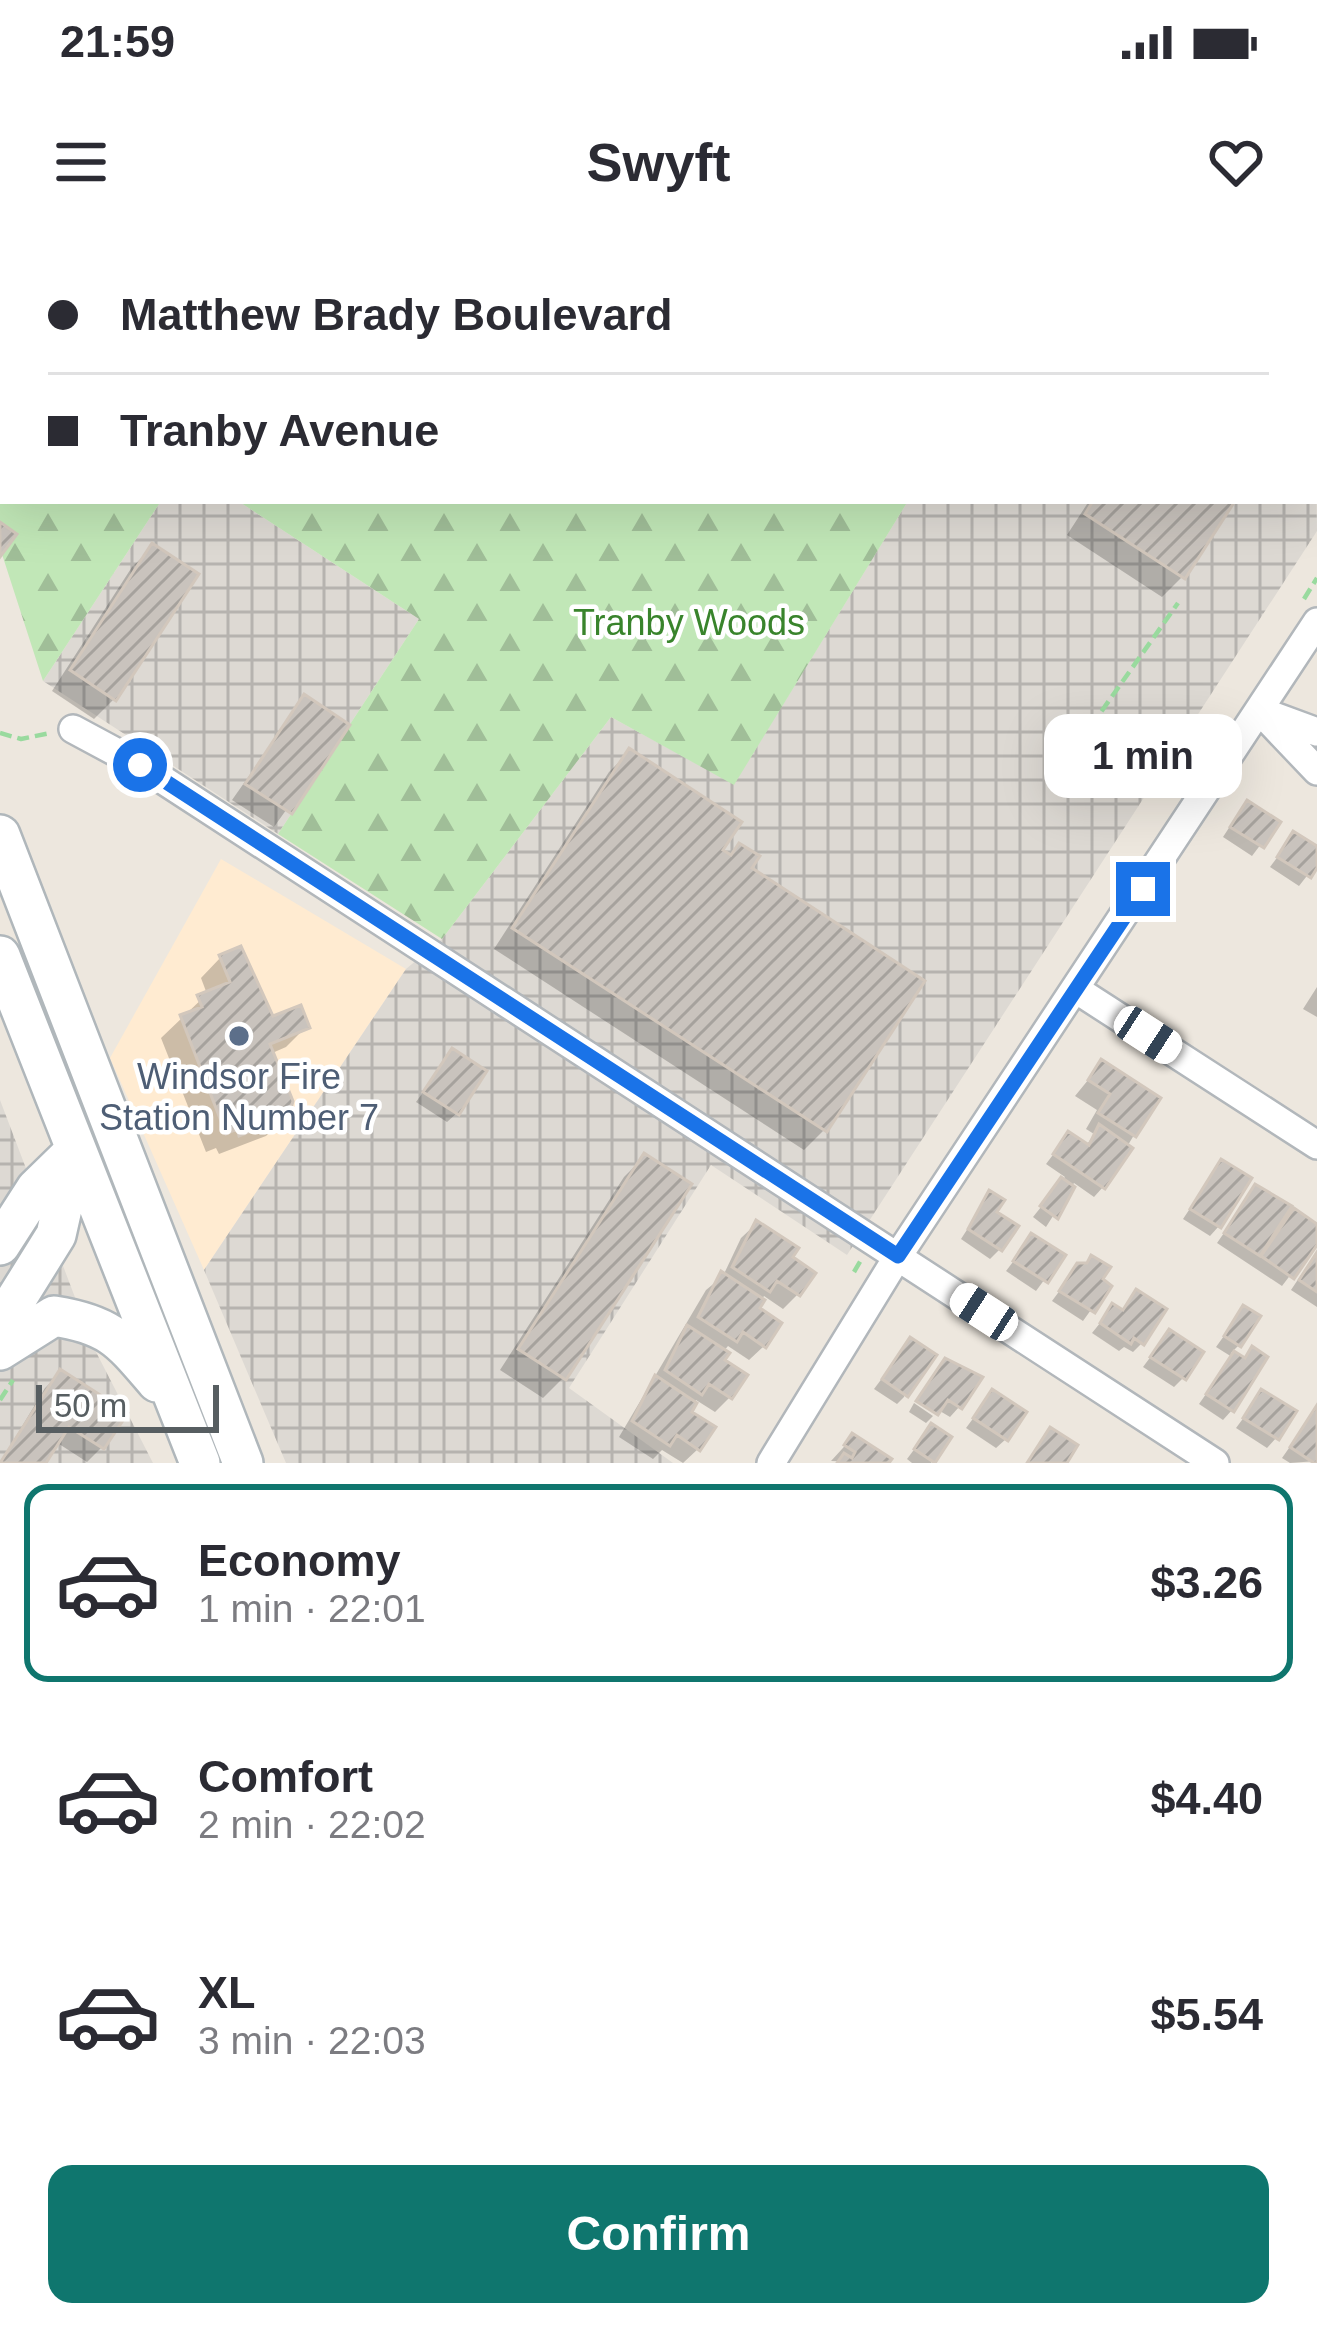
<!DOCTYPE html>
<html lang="en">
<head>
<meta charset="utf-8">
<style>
  body { margin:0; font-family:Helvetica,sans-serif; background:#f7f7f7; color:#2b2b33; height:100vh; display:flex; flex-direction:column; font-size:45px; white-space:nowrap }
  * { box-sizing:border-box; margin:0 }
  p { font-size:39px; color:#7c7c81 }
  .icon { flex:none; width:66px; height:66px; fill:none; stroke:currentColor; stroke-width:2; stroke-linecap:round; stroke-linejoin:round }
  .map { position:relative; height:1223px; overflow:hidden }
  .drawer { display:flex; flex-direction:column; background:#fff; flex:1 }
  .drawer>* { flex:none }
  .top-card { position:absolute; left:0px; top:0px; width:1317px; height:264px; box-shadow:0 12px 48px #0002; display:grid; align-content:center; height:264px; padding:0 48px; background:#fff }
  .scale { position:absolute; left:36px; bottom:30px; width:183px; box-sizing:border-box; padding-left:12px; border:6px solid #575e61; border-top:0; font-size:33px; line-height:42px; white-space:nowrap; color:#575e61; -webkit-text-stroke:9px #fff; paint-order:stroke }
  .end { position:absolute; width:54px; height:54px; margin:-27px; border:15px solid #1a73e8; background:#fff; box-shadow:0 0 0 6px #fff }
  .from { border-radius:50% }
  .bubble { position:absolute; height:84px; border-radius:24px; background:#fff; box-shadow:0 12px 48px #0002; font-size:39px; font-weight:800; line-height:84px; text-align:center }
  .car { position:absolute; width:36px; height:72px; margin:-36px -18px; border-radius:15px; box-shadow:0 0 9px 3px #0007; background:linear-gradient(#fff 24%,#345 0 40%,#fff 0 76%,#345 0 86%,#fff 0) }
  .top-card b { display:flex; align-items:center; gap:42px; height:114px; font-size:45px }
  .top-card b+b { border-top:3px solid #e1e1e2 }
  .top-card i { width:30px; height:30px; background:#2b2b33 }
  ul { padding:21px 0 0; list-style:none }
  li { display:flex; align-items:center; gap:36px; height:198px; margin:0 24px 18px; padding:0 24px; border:6px solid transparent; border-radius:24px }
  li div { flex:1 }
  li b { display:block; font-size:45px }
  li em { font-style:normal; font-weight:800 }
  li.on { border-color:#0f766e }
  li>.icon { width:108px; height:108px; stroke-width:1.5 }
  .primary-button { display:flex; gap:24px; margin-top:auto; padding:24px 48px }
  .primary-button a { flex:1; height:138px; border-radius:24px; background:#0f766e; color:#fff; font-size:48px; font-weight:800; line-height:138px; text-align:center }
  .status { display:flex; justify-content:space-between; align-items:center; height:84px; padding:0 60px; background:#fff; direction:ltr }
  .status svg { height:33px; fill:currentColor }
  header { display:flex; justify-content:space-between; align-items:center; height:156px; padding:0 48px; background:#fff; font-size:54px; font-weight:800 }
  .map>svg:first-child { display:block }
</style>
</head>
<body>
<div class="status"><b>21:59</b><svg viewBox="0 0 49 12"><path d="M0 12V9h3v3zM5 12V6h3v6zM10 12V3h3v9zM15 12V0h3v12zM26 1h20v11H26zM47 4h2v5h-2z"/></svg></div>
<header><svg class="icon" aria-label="menu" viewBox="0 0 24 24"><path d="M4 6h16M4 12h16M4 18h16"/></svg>Swyft<svg class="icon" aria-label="heart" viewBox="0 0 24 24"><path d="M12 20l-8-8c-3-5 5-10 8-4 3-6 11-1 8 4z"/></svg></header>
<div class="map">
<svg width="1317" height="1223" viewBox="0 0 1317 1223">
  <defs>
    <pattern id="industrial-grid" width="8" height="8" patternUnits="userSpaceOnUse" patternTransform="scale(3)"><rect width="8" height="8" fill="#ddd9d3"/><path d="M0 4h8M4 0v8" fill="none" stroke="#b6b3af"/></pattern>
    <pattern id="forest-firs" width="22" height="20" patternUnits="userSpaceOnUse" patternTransform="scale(3)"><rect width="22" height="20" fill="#c1e7b7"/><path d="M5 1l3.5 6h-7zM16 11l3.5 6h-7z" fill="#a0be98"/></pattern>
    <pattern id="building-hatch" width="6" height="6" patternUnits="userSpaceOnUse" patternTransform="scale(3)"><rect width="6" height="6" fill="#c9c3bd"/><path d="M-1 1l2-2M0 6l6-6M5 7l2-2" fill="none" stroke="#a6a29d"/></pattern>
  </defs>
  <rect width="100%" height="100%" fill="#ede7de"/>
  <path fill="#ffebd1" d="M221 619 406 729 204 1030 110 818Z"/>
  <path fill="url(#industrial-grid)" d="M1314 99 1317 291 847 1015 711 925 569 1148 673 1223H286L204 1030 406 729 442 699 611 477 734 544 908 261H1314Z
    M161 261H238L419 379 278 594 43 441Z
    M0 860 95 1110 153 1223H0Z"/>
  <path fill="url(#forest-firs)" d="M0 0H1068L3 3V261H161L43 441 0 308Z
    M238 261H908L734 545 611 477 442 699 278 594 419 379Z"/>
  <path fill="#0003" d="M1089 261H1231L1182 337 1162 357 1067 295Z
    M153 307 114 459 94 479 52 451 132 327Z
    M304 458 346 486 274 587 232 560Z
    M629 512 719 611 748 629 824 890 804 910 494 709 609 532Z
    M1238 574 1277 583 1252 616 1223 597Z
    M1294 595 1317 609V623L1299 646 1270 627Z
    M221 717 271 780 306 787 286 807 270 814 287 875 266 896 219 914 216 908 206 912 161 798 207 754 201 738Z
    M1317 747V777L1303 769Z
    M452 812 457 873 447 882 416 862Z
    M1102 823 1134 895 1103 947 1094 957 1074 943 1046 987 1033 977 1065 937 1046 924 1068 895 1086 906 1094 894 1086 889 1097 870 1075 856Z
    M644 917 563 1138 543 1158 500 1130 624 937Z
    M1221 922 1219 986 1210 996 1183 979Z
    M1256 947 1276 990 1294 972 1317 987V1000L1282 1046 1217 1003Z
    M990 954 1000 1009 990 1019 961 999Z
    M756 984 788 1018 798 1054 783 1069 764 1056 756 1069 764 1106 749 1120 728 1106 723 1112 730 1157 715 1172 696 1160 688 1173 698 1209 683 1223 662 1210 653 1219 619 1197 706 1050 723 1036 741 998Z
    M1032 997 1062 1016 1036 1051 1006 1031Z
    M1317 1011V1067L1291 1050Z
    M1078 1026 1108 1046 1083 1081 1052 1061Z
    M1137 1053 1142 1103 1133 1112 1124 1107 1119 1111 1092 1093 1113 1067 1121 1072Z
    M1244 1068 1239 1105 1231 1113 1243 1120 1232 1170 1223 1180 1199 1164 1232 1117 1216 1107Z
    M1169 1092 1183 1138 1174 1147 1143 1127Z
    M910 1101 904 1157 897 1164 874 1149Z
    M945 1122 959 1167 950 1177 918 1158Z
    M60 1133 102 1207 87 1222 56 1202 42 1223H0L45 1148Z
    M992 1153 1006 1199 996 1208 966 1188Z
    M1262 1153 1276 1198 1267 1208 1236 1188Z
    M914 1163 933 1176 926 1183 909 1172Z
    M1317 1168V1221L1290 1223 1282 1218Z
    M931 1187 948 1198 931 1223H912L907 1219Z
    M853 1197 886 1223 831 1221Z"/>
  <path fill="url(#building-hatch)" stroke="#d2c7bc" stroke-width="3" d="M1093 261H1235L1185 339 1085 274Z
    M0 282 17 294 0 317Z
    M152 303 199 334 116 461 70 430Z
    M304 454 350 485 292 574 245 544Z
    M629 508 742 582 723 610 731 615 739 603 760 616 752 628 925 741 827 892 512 688Z
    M1247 560 1281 582 1264 608 1230 587Z
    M1293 591 1317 606V628L1311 638 1277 617Z
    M241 706 273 776 301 765 310 788 270 804 293 861 289 876 239 896 237 889 226 894 180 775 202 767 197 755 230 742 219 715Z
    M452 808 487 831 459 875 423 852Z
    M1101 819 1161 858 1136 897 1098 873 1110 854 1088 840Z
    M1099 884 1133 908 1105 949 1053 914 1068 891 1089 905Z
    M644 913 692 944 566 1140 518 1109Z
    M1221 919 1252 938 1221 988 1190 969Z
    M1061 937 1075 947 1058 979 1040 966Z
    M1255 944 1292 966 1260 1016 1224 993Z
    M989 950 1005 960 997 972 1019 986 1002 1011 968 989Z
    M1294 968 1317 984V1005L1294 1039 1261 1016Z
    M756 980 799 1008 793 1017 816 1033 800 1056 777 1041 770 1052 732 1027Z
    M1031 993 1066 1015 1048 1043 1013 1021Z
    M1317 1012V1052L1299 1040Z
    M1091 1015 1111 1027 1103 1039 1112 1046 1095 1073 1059 1051 1077 1023H1087Z
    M721 1031 765 1060 760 1068 782 1083 766 1108 743 1092 737 1102 698 1077Z
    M1136 1049 1167 1069 1144 1105 1134 1098 1131 1104 1100 1083 1112 1063 1123 1070Z
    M1243 1065 1261 1076 1241 1107 1224 1096Z
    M687 1085 730 1113 725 1120 748 1135 732 1159 709 1144 702 1155 665 1130Z
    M1169 1089 1204 1112 1186 1140 1150 1117Z
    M910 1097 937 1115 908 1157 882 1139Z
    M1252 1106 1268 1117 1234 1172 1206 1154 1234 1111 1245 1118Z
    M945 1118 983 1137 962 1169 948 1160 938 1175 916 1161Z
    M60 1129 128 1173 104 1209 69 1187 46 1223H0Z
    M655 1135 697 1163 692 1172 716 1187 700 1211 677 1195 670 1206 632 1181Z
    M992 1149 1027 1172 1008 1201 973 1178Z
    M1261 1149 1297 1171 1279 1200 1243 1178Z
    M1317 1165V1223H1314L1290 1207Z
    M931 1183 952 1197 935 1223 914 1209Z
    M1050 1187 1078 1205 1067 1223H1027Z
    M852 1193 892 1219 889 1223H837L844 1213 852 1218 855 1212 844 1205Z"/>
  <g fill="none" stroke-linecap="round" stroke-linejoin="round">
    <defs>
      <path id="street" d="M1259 470 1317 531
        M1263 472 1317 492
        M73 489 140 525 1215 1223
        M1077 750 1317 905
        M771 1223 898 1016 1317 382"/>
      <path id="secondary" d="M0 595 243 1223
        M0 716 200 1223
        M0 1005 36 949 75 911
        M0 1085 56 995 75 911
        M0 1110 54 1076C111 1085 121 1100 157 1142"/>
    </defs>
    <use href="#street" stroke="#b2b7bb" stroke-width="32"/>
    <use href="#secondary" stroke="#b0b7bb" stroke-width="44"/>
    <path stroke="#99da9e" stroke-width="4.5" stroke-dasharray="12 6" stroke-linecap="butt" d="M1304 359 1317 338
      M0 493 21 499 50 493
      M1060 530 1178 363
      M854 1032 861 1020
      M0 1160 13 1140"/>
    <use href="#street" stroke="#fff" stroke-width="27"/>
    <use href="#secondary" stroke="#fff" stroke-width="39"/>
  </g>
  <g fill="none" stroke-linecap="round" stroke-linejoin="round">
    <path stroke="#1a73e8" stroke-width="15" d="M140 525 898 1016 1143 649"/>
  </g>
  <circle fill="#5c6f8a" stroke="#fff" stroke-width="4.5" cx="239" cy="796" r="12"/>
  <g text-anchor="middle" stroke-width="9" stroke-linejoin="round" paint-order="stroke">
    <g font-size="36" fill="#39842c" stroke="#fff">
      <text x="689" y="395">Tranby Woods</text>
    </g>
    <g font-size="36" fill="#4e5e75" stroke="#fff">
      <text x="239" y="849">Windsor Fire<tspan x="239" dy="41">Station Number 7</tspan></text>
    </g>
  </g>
</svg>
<div class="scale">50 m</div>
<i class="end from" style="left:140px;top:525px"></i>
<i class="end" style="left:1143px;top:649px"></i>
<div class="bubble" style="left:1044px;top:474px;width:198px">1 min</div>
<i class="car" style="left:1148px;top:795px;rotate:123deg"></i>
<i class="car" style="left:984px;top:1072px;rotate:303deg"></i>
<div class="top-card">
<b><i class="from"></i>Matthew Brady Boulevard</b>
<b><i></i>Tranby Avenue</b>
</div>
</div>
<section class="drawer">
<ul>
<li class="on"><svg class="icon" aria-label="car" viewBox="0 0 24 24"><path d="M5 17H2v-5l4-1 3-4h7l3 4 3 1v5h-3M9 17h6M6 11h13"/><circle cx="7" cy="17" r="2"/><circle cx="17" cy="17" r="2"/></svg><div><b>Economy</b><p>1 min · 22:01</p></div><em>$3.26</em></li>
<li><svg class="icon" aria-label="car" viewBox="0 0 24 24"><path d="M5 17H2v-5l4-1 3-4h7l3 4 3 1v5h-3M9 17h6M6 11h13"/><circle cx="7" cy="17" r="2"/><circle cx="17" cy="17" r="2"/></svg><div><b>Comfort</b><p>2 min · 22:02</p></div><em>$4.40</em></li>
<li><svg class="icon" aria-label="car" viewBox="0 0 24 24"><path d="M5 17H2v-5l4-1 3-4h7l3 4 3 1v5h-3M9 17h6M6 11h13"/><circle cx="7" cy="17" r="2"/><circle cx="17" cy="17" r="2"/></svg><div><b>XL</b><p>3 min · 22:03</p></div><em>$5.54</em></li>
</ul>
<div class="primary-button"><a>Confirm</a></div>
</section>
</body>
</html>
